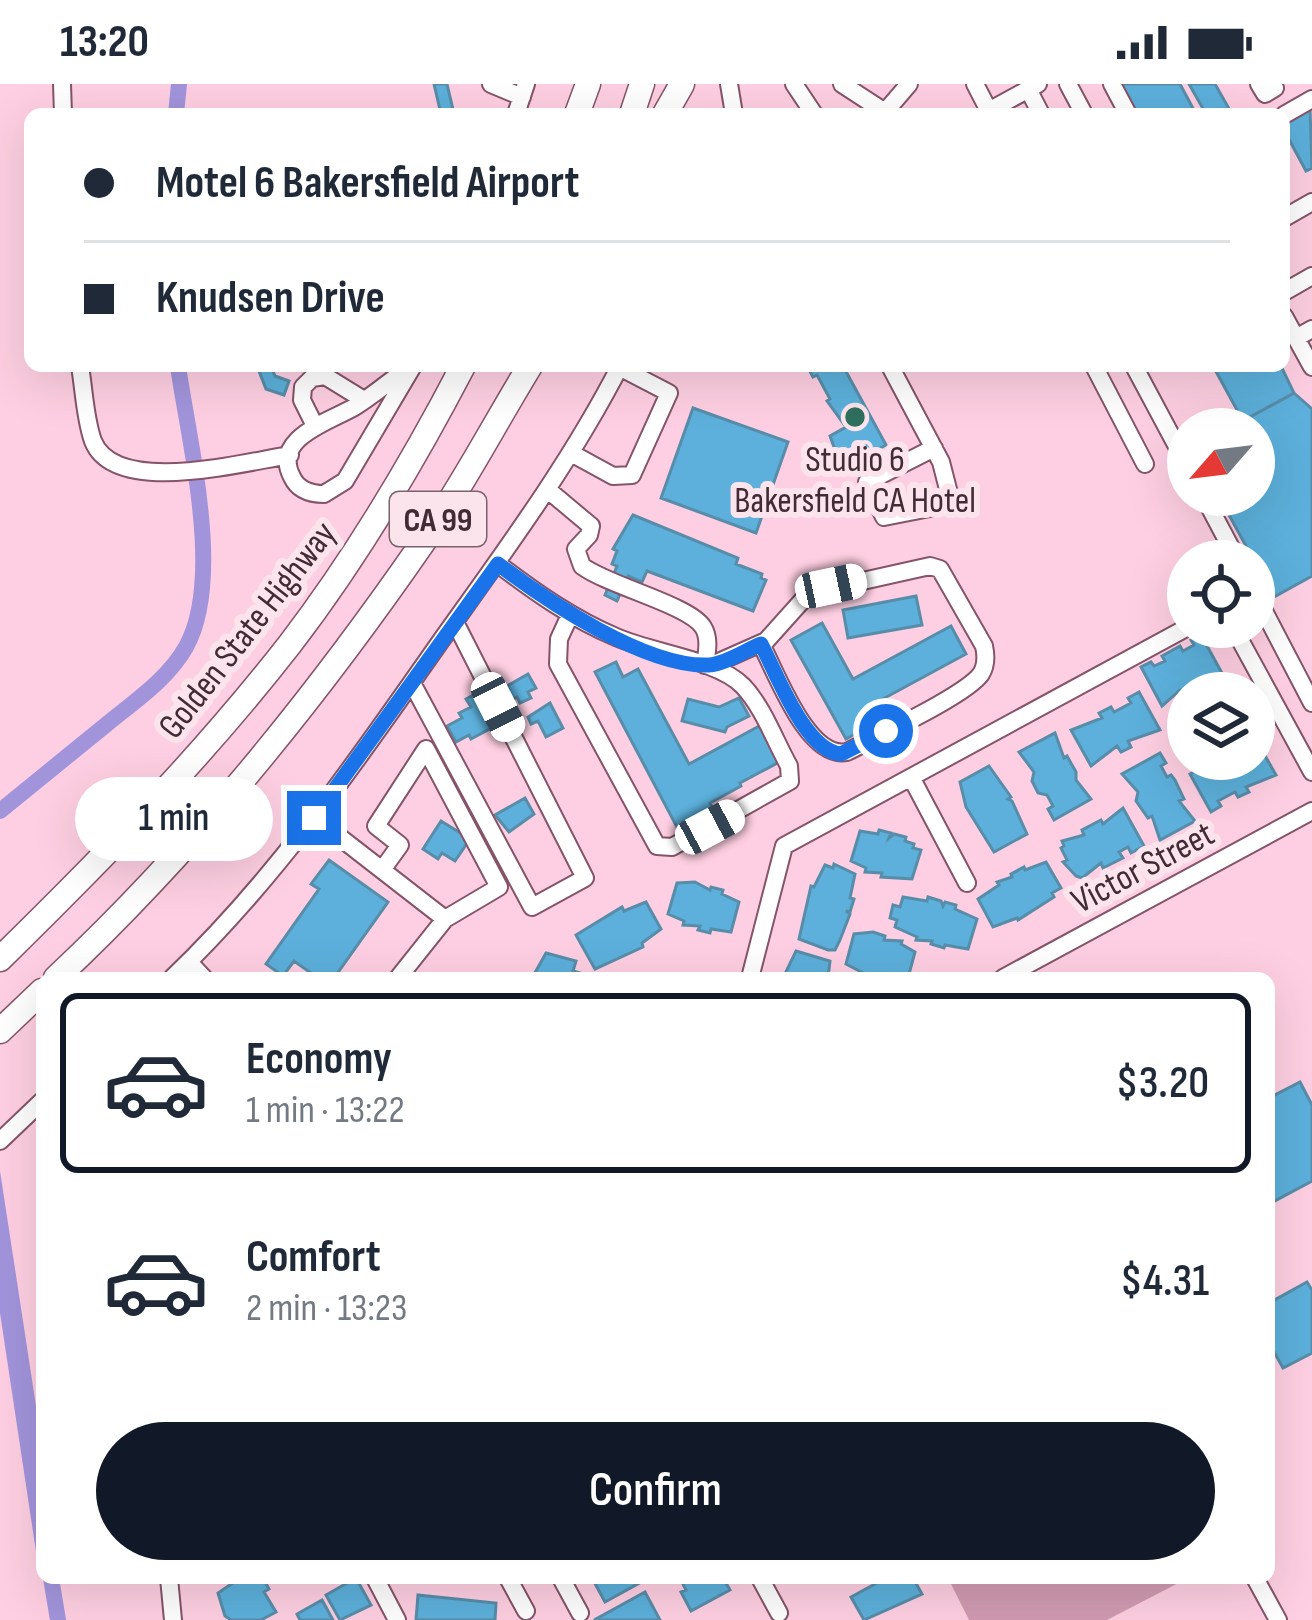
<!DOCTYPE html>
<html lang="en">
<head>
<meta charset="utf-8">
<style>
  body { margin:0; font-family:"Sofia Sans Condensed",sans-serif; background:#f2f2f3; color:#1f2937; height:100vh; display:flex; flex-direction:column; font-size:45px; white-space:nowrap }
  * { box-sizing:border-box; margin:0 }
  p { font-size:39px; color:#747a83 }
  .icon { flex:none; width:66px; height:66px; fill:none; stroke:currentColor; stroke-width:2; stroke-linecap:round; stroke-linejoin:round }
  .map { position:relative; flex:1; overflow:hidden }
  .side { position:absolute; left:36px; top:888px; width:1239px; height:612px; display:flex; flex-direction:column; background:#fff; border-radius:18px; box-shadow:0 12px 48px #0002 }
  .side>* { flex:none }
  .banner { position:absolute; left:24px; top:24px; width:1266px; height:264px; border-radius:18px; box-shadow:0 12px 48px #0002; display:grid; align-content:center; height:264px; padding:0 60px; background:#fff }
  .needle { width:78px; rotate:242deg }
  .controls { position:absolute; left:1167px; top:324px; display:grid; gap:24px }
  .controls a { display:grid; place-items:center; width:108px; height:108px; border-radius:50%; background:#fff; box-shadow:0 12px 48px #0002; font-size:60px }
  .end { position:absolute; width:54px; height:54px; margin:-27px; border:15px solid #1a73e8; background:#fff; box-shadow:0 0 0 6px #fff }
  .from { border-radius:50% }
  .bubble { position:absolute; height:84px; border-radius:42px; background:#fff; box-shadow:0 12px 48px #0002; font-size:39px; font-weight:600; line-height:84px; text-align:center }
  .car { position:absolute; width:36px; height:72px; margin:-36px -18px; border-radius:15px; box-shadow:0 0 9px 3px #0007; background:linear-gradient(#fff 24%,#345 0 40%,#fff 0 76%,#345 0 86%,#fff 0) }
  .banner b { display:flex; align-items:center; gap:42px; height:114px; font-size:45px }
  .banner b+b { border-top:3px solid #e0e1e3 }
  .banner i { width:30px; height:30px; background:#1f2937 }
  ul { padding:21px 0 0; list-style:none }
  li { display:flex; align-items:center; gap:36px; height:180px; margin:0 24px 18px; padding:0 36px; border:6px solid transparent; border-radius:18px }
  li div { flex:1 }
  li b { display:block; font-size:45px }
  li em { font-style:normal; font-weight:600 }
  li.on { border-color:#111827 }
  li>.icon { width:108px; height:108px; stroke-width:1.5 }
  .button { display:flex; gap:24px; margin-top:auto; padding:24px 60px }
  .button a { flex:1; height:138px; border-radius:72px; background:#111827; color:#fff; font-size:48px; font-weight:600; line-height:138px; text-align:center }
  .status { display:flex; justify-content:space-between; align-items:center; height:84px; padding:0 60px; background:#fff; direction:ltr }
  .status svg { height:33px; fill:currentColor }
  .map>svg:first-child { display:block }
</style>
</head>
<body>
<div class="status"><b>13:20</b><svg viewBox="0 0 49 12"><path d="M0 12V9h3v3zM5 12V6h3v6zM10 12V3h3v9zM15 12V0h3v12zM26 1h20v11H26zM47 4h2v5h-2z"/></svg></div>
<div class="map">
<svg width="1312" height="1536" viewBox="0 0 1312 1536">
  <rect width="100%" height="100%" fill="#fecfe2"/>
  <path fill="#d19bb2" d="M948 1494H1188L1107 1536H969Z"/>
  <path fill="#a294db" d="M0 1087 42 1361V1473L37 1474 0 1229Z"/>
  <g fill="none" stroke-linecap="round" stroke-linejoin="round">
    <path stroke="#a294db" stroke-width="16" d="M176 30 179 0
      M0 727C36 698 71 669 107 640 135 617 168 595 186 563 224 495 189 359 178 282
      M51 1494 58 1536"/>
  </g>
  <path fill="#5cb0db" stroke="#588da9" stroke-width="3" d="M434 0H447L454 30H441Z
    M1121 0H1180L1196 30H1137Z
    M1189 0H1215L1232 30H1206Z
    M1310 24 1312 84 1306 87 1284 46V38Z
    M257 282H271L275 292 289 297 284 311 266 305Z
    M807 282H843L886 361 842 385 830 352 846 343 827 317 830 315 817 291 813 293Z
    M1213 282H1281L1294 309 1243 337Z
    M1294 309 1312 325V492L1274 513 1218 411H1254V345H1228Z
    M693 324 788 358 756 449 661 414Z
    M633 431 738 474 736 480 762 490 761 494 766 496 753 527 647 487 642 498 628 492 617 517 605 511 617 482 612 480 617 467 613 465Z
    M916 512 922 541 848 554 843 526Z
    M822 539 853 595 951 542 966 570 868 623 877 638 846 655 791 556Z
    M1201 551 1222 589 1198 596 1200 601 1183 610 1180 606 1162 622 1141 583 1151 578 1154 582 1165 577 1162 572 1180 562 1183 567 1194 561 1191 556Z
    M616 578 623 593 638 585 689 680 763 640 783 676 740 699 741 702 710 719 715 728 679 747 595 588Z
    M528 590 536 604 528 608 531 614 520 619 517 613 510 617 505 608 509 606 507 602Z
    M479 608 499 640 471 655 469 651 456 658 447 642 462 634 459 629 471 623 466 615Z
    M1139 608 1160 646 1128 657 1131 663 1121 668 1117 662 1091 682 1071 646 1102 634 1099 629 1111 623 1114 628 1131 619 1128 614Z
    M739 614 749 632 727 643 725 648 682 637 688 615 719 623Z
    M550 619 563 644 546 653 538 637 531 640 528 633Z
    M1055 649 1064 674 1067 672 1076 688V696L1091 715 1054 736 1048 725 1053 722 1047 711 1038 709 1032 697 1034 688 1019 668Z
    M1256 656 1276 691 1246 703 1249 708 1238 713 1235 708 1218 717 1221 722 1211 728 1190 690 1201 684 1204 689 1220 680 1218 675H1254Z
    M1160 669 1166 679 1161 682 1167 693 1171 691 1175 696 1184 715 1179 717 1195 737 1160 756 1152 732 1148 734 1136 717 1138 708 1122 690Z
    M989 682 1011 713 1008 715 1012 717 1027 750 994 768 966 723 960 698Z
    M525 714 534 730 509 748 495 731Z
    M1123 724 1144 762 1131 769 1128 763 1119 768 1123 774 1103 784 1101 779 1082 794 1076 792 1063 778 1067 776 1061 764 1064 762 1062 757 1084 751 1082 746 1101 736 1103 740Z
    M441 737 470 755 455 777 442 769 438 775 423 765Z
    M879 746 891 749 889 754 894 750 906 753 905 757 914 760 913 764 921 766 912 795 881 793 882 789 865 788 866 784 851 777 860 747 878 750Z
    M329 776 388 818 334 894H318L294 877 283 892 266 880 319 805 311 800Z
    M1046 778 1061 804 1052 809 1054 813 1018 836 1017 834 993 843 978 815 999 801 997 798 1012 793 1011 790 1024 783 1025 786Z
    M834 780 855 790 850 814 854 815 850 828 846 827 850 830 840 856 835 866H828L799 855 811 802 814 803 825 781 833 784Z
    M695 798 710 806 711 803 723 806 722 810 739 818 731 848 711 845 710 849 698 846 700 842 683 841 684 837 668 830 677 799Z
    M903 813 927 817 928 813 941 817 943 822 945 818 956 821 955 825 977 835 968 865 945 861 944 864 931 860 932 857 916 856 917 853 895 843 897 836 890 834 893 821 900 823Z
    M646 818 661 845 642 859 643 863 595 885 576 851 622 823 624 827Z
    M873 848 885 852 884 856 902 857 901 860 915 868 908 894H873L846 880 854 850Z
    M796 867 830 877 828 894H783Z
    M546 869 576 877 573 887 580 889 578 894H532Z
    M1300 998 1312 1021V1097L1269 1120V1014Z
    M1307 1198 1312 1206V1269L1283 1284 1269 1259V1219Z
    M240 1494H263L269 1505 264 1508 276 1528 261 1536H231L225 1532 218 1509Z
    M356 1494 371 1521 340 1536 326 1511Z
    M592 1494H642L643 1497 605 1518Z
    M680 1494H723L730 1506 691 1527 681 1508 686 1506Z
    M886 1494H913L922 1510 864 1536 851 1513Z
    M645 1508 660 1536H594Z
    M418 1511 496 1519 495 1536H416Z
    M322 1516 333 1536H300L297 1530Z"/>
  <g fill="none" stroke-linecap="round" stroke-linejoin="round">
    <defs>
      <path id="minor" d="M62 0 63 30
        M491 0 522 13
        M729 0 734 30
        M794 0 814 30
        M842 0 888 30
        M975 0 989 27
        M1068 0 1084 30
        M1112 0 1128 30
        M1259 0 1265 10 1275 4
        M1028 5 1041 30
        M885 28 909 0
        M516 30 526 0
        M983 30 1038 0
        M1284 31 1312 15
        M1284 134 1312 118
        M1284 208 1312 192
        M1284 232 1312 283
        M1296 254 1312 245
        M80 282C84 306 85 335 93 357 115 413 244 378 290 371
        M411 282C392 295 375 310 356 322 332 337 271 353 292 393 298 406 310 410 324 410L345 397 413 282
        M890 282 941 378 949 409 940 422 884 433 867 398 934 364
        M1094 282 1145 380
        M1134 282 1188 383
        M315 342 302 316 303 303 312 294 325 292 364 316
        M571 369 613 392 632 391 669 309 619 283
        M548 406 591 442 589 451 576 465 582 482C609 502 689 521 703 543 710 554 707 568 705 581
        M1203 411 1238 477
        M498 480C535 508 573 535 616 553 652 569 718 576 743 602 763 623 775 657 789 682L790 697 672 763 657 762 558 580 559 555 570 531
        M1254 508 1312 619
        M1233 543 1312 688
        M712 581 766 557 809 509 930 482 940 485 984 562C986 571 986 582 981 590 965 612 875 653 847 668 808 676 777 590 761 560
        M412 599 532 823 585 794 455 538
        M911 693 967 799
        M315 734 445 835 398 894
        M382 786 400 761 376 742 426 665 499 803 445 835
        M189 878 204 894
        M172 894C276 795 358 675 440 558 504 468 569 381 620 282
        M750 894 784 762 1188 543
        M1003 894 1312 727
        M0 1057 42 1017
        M169 1494 173 1536
        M375 1494 397 1536
        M508 1494 526 1527
        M561 1494 580 1529
        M760 1494 779 1529
        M1255 1494 1278 1536"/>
      <path id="highway" d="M577 30 588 0
        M632 30 642 0
        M665 30 682 0
        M0 875C102 775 202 673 290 560 356 474 413 378 463 282
        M56 894C196 763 317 612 426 454 464 399 495 339 530 282
        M0 947 42 907"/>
    </defs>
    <use href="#minor" stroke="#855469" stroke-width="20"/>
    <use href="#highway" stroke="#855469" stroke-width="27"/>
    <use href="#minor" stroke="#fff" stroke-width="16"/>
    <use href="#highway" stroke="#fff" stroke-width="24"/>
  </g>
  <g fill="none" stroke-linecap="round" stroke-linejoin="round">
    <path stroke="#1a73e8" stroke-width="15" d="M314 734 498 480C547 517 646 584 709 581 725 580 746 566 761 560 777 590 805 667 841 670L886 647"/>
  </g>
  <circle fill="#2f6f5d" stroke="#fce4ed" stroke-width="4.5" cx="855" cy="333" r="12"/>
  <g text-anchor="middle" stroke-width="12" stroke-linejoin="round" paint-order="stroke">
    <rect fill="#fce4ed" stroke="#79626c" stroke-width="3" x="390" y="408" width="96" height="54" rx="9"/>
    <g font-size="33" font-weight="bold" fill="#412b34">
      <text x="438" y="447">CA 99</text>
    </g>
    <g font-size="36" fill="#412b34" stroke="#fce4ed">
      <text x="855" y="387">Studio 6<tspan x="855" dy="41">Bakersfield CA Hotel</tspan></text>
    </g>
    <g font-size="36" fill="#412b34" stroke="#fce4ed">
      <text transform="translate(246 545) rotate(-52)" y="13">Golden State Highway</text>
      <text transform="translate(1142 782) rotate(-28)" y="13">Victor Street</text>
    </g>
  </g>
</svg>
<div class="controls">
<a><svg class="needle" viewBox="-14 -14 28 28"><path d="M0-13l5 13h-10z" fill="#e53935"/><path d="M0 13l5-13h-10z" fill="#747a83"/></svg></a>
<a><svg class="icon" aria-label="locate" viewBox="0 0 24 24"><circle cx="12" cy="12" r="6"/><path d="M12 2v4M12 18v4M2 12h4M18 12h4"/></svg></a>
<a><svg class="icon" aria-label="layers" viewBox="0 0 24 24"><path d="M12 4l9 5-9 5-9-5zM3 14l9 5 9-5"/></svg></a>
</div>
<i class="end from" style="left:886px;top:647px"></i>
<i class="end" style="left:314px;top:734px"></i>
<div class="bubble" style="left:75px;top:693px;width:198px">1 min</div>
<i class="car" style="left:831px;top:502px;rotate:78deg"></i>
<i class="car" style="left:498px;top:623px;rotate:153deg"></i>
<i class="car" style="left:710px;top:743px;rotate:62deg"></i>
<div class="banner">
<b><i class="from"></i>Motel 6 Bakersfield Airport</b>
<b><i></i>Knudsen Drive</b>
</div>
<section class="side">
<ul>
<li class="on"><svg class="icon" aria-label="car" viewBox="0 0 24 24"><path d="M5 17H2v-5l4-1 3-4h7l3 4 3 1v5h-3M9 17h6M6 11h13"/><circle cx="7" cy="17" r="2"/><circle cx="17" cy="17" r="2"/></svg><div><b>Economy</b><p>1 min · 13:22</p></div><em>$3.20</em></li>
<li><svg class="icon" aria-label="car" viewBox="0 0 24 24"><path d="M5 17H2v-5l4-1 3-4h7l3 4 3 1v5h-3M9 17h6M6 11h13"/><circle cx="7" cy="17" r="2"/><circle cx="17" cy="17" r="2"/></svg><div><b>Comfort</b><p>2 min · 13:23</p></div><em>$4.31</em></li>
</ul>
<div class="button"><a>Confirm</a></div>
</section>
</div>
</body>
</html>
